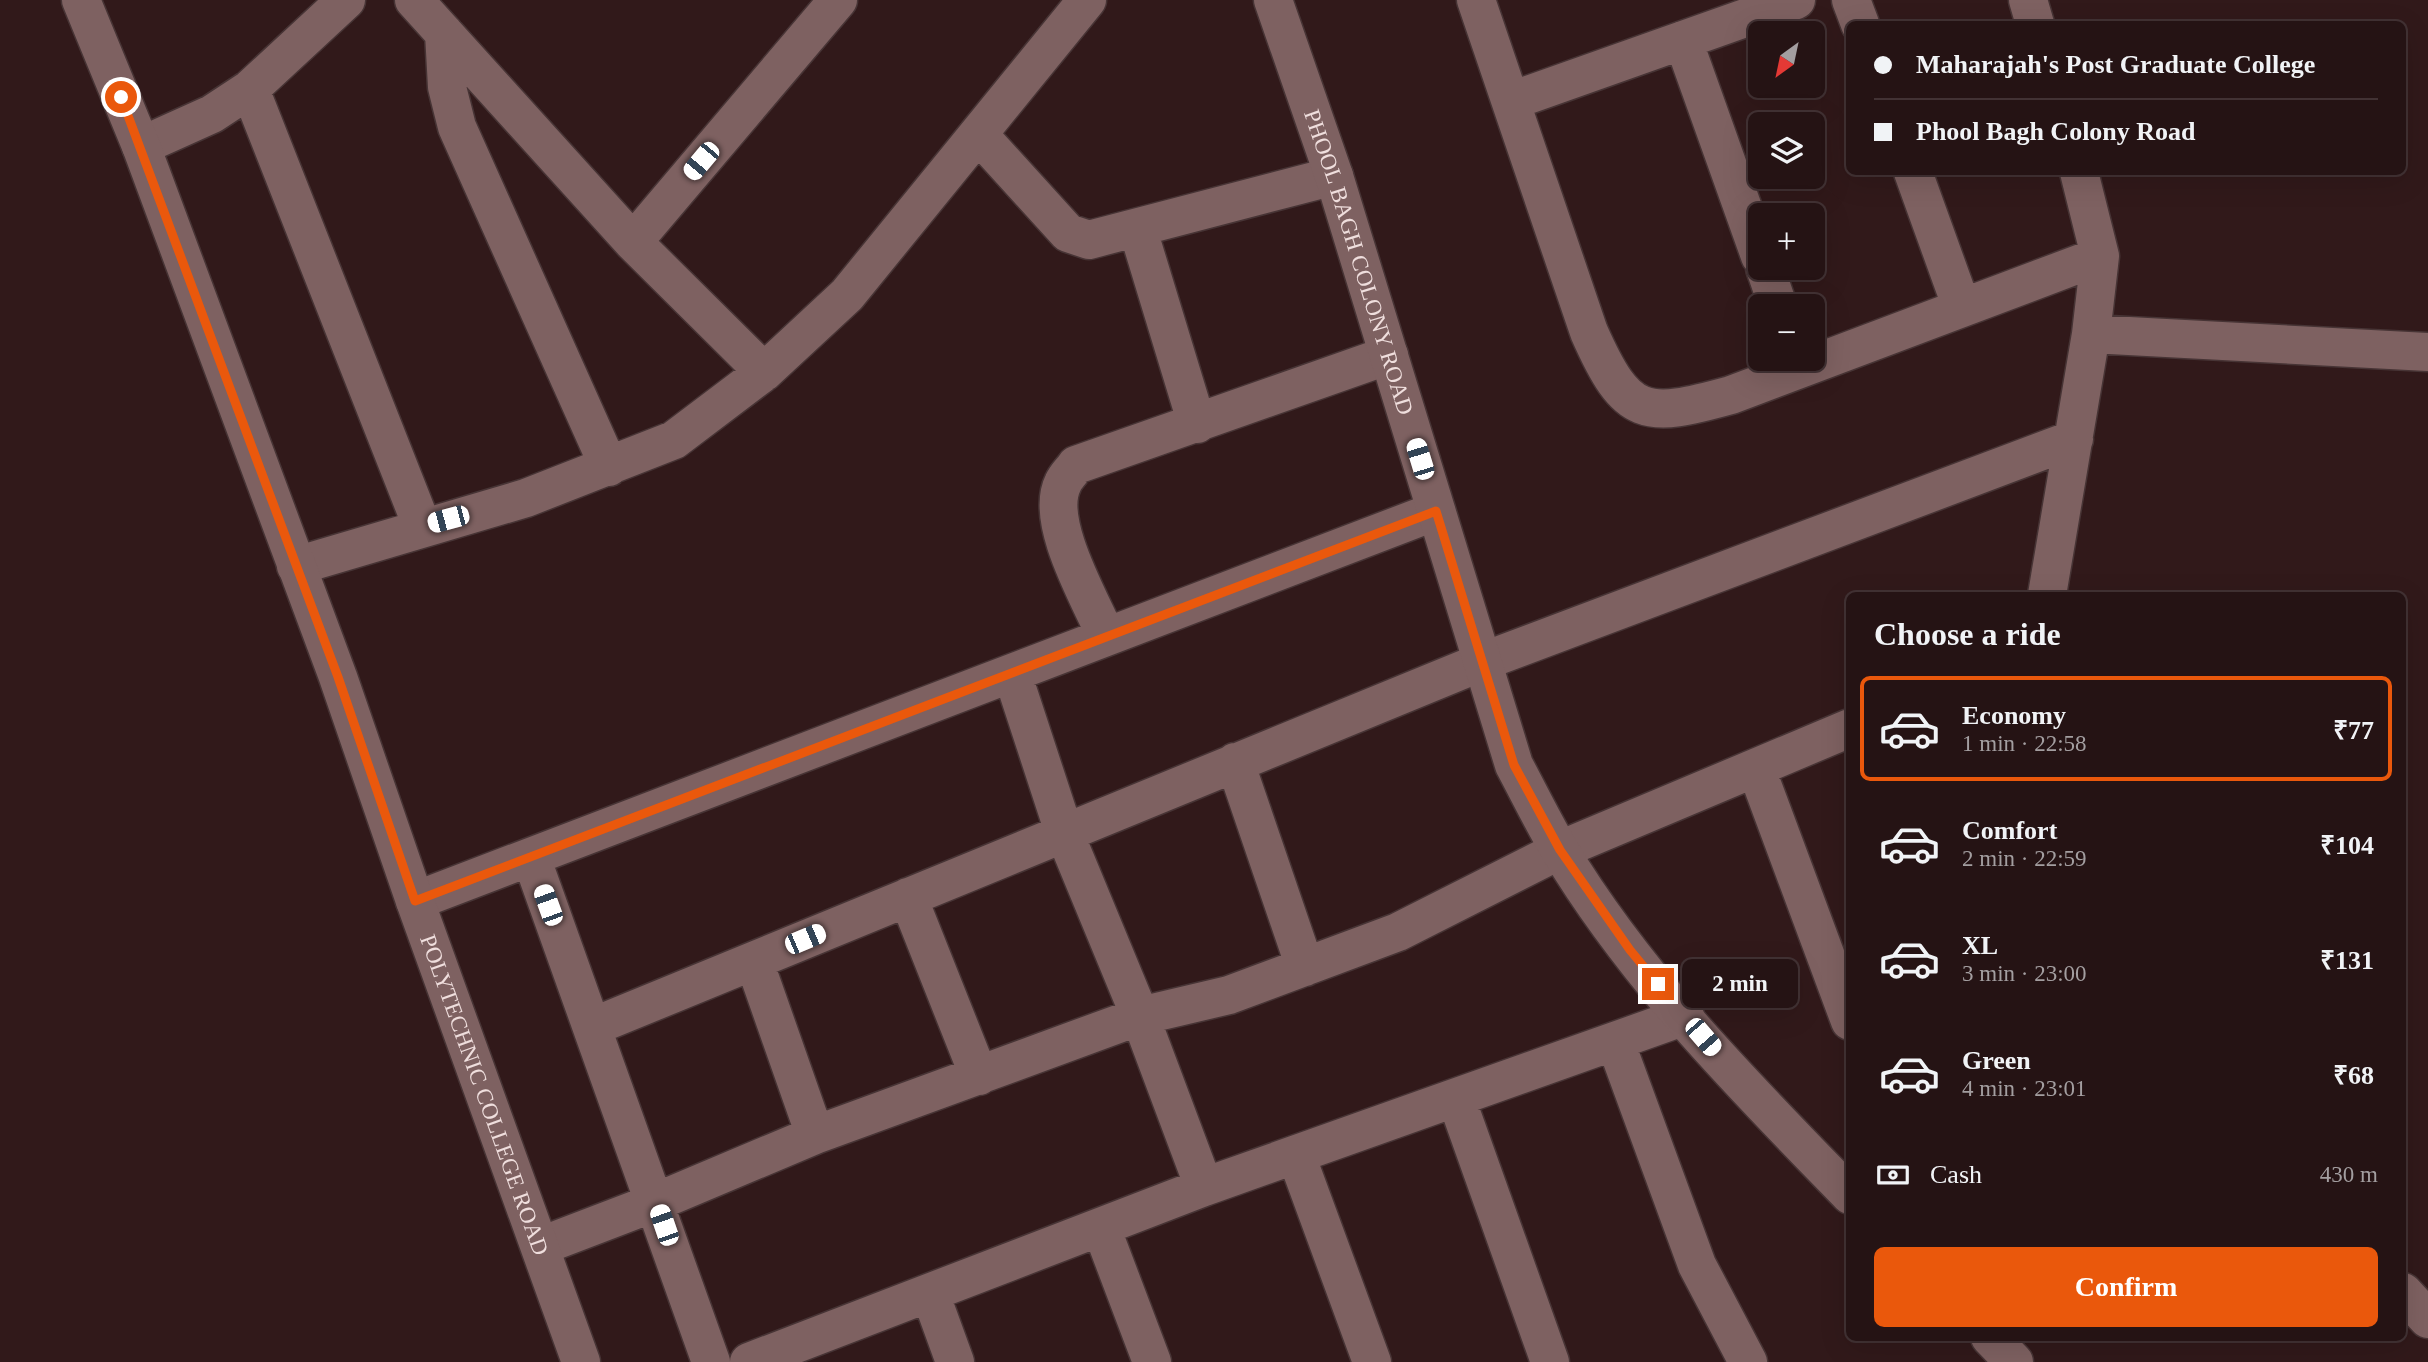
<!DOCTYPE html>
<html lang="en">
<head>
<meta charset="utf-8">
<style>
  body { margin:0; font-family:Georgia,serif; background:#312022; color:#f1f3f6; height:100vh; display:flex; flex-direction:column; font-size:26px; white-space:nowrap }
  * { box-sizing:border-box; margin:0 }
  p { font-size:23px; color:#a39ea0 }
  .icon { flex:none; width:38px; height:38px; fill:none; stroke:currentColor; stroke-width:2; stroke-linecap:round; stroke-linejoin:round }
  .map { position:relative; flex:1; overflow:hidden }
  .side { position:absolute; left:1846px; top:592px; width:560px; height:749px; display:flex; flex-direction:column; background:#251314; border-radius:10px; box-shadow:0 7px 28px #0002,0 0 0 2px #423234 }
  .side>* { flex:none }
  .top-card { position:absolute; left:1846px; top:21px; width:560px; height:154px; border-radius:10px; box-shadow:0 7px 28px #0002,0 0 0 2px #423234; display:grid; align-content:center; height:154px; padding:0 28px; background:#251314 }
  .needle { width:46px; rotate:213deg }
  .controls { position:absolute; left:1748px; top:21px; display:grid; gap:14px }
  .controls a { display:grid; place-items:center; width:77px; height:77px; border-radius:10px; background:#251314; box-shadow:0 7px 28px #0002,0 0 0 2px #423234; font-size:35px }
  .end { position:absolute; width:32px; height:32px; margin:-16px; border:9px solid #ea580c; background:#fff; box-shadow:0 0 0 4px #fff }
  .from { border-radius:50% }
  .bubble { position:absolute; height:49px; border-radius:10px; background:#251314; box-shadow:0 7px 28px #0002,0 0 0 2px #423234; font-size:23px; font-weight:800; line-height:49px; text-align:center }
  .car { position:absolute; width:21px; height:42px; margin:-21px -10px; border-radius:9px; box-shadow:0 0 5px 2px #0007; background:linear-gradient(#fff 24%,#345 0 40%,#fff 0 76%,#345 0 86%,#fff 0) }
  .top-card b { display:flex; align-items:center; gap:24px; height:66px; font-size:26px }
  .top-card b+b { border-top:2px solid #423234 }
  .top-card i { width:18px; height:18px; background:#f1f3f6 }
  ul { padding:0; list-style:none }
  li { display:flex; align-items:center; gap:21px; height:105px; margin:0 14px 10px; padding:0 14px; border:4px solid transparent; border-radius:10px }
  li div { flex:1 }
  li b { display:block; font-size:26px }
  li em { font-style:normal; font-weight:800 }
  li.current { border-color:#ea580c }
  li>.icon { width:63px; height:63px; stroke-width:1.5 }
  h2 { padding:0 28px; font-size:32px; line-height:84px }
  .pay { display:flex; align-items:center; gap:18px; height:77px; padding:0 28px; font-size:26px }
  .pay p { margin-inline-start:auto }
  .action { display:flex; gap:14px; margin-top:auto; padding:14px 28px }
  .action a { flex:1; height:80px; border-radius:10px; background:#ea580c; color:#fff; font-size:28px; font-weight:800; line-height:80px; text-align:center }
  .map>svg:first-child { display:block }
</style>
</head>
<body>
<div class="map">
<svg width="2428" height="1362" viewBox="0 0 2428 1362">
  <rect width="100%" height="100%" fill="#31191a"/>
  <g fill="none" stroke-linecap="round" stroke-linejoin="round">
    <defs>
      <path id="street" d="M414 0 633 242 764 372
        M1476 0 1589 332C1627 418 1644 419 1731 395L2100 256
        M1851 0 1860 24
        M2028 0 2035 24
        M444 33 447 87 457 127 609 467
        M1683 40 1760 256
        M250 89 422 526
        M1511 101 1796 0
        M978 134 1068 233 1089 240 1334 176
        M141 146 212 114 250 89 346 0
        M1913 172 1962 308
        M1138 230 1197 424
        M633 242 838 0
        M1765 268 1778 306
        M2091 334 2428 352
        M296 566 526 498 674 440 764 372 847 295 1087 0
        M2047 595 2091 334 2100 256 2079 172
        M1106 636C1090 599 1044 521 1063 483 1066 476 1072 471 1076 465L1389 355
        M1012 673 1064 832 1140 1016 1204 1187
        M1235 762 1305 967
        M1756 768 1850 1021
        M531 857 711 1362
        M908 897 979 1076
        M415 901 1436 511
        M754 961 815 1135
        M592 1027 1484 661 2074 439
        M1615 1041 1697 1265 1748 1362
        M1456 1098 1550 1362
        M1296 1155 1372 1362
        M1101 1227 1152 1362
        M541 1246 656 1202 815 1135 1140 1016 1229 995 1398 932 1560 850 1850 728
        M2403 1292 2428 1319
        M930 1293 955 1362
        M749 1362 1204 1187 1685 1016"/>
      <g id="secondary">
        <path id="s1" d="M81 0 141 146 338 677 415 901 581 1362"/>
        <path id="s2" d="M1273 0 1334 176 1514 765C1529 793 1543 822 1559 849 1636 978 1746 1088 1850 1195"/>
        <path d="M1990 1337 2014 1362"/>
      </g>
    </defs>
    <use href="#street" stroke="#473435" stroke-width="41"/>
    <use href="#secondary" stroke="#473435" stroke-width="41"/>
    <use href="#street" stroke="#7e6161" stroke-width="38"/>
    <use href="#secondary" stroke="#7e6161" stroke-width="38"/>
  </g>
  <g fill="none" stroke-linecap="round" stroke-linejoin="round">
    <path stroke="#ea580c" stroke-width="9" d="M121 97 338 677 415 901 1436 511 1514 765 1560 850 1630 950 1658 984"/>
  </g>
  <g text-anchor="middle" stroke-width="5" stroke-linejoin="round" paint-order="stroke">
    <g font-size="23" fill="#efdedd" stroke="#271011">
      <text dy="8" stroke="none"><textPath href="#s2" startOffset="276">PHOOL BAGH COLONY ROAD</textPath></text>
      <text dy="8" stroke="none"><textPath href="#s1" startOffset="1167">POLYTECHNIC COLLEGE ROAD</textPath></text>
    </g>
  </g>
</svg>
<div class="controls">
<a><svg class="needle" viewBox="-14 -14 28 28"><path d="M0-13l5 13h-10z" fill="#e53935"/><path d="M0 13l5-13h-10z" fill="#a39ea0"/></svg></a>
<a><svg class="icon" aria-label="layers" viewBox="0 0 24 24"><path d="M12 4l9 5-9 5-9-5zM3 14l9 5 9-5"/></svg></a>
<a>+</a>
<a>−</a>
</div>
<i class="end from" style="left:121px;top:97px"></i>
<i class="end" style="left:1658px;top:984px"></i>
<div class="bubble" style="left:1682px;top:959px;width:116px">2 min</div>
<i class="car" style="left:701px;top:161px;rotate:220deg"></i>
<i class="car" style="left:1420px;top:459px;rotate:343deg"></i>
<i class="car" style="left:448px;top:519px;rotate:255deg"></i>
<i class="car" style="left:548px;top:905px;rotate:340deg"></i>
<i class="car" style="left:805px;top:939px;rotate:67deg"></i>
<i class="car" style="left:1703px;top:1037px;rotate:139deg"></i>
<i class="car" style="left:664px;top:1225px;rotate:341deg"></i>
<div class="top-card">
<b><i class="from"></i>Maharajah's Post Graduate College</b>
<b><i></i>Phool Bagh Colony Road</b>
</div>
<section class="side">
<h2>Choose a ride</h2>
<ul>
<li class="current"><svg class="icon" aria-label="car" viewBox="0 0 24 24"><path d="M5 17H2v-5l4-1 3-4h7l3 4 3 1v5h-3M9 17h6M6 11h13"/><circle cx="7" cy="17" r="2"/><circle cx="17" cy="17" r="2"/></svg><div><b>Economy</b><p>1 min · 22:58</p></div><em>₹77</em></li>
<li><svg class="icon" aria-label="car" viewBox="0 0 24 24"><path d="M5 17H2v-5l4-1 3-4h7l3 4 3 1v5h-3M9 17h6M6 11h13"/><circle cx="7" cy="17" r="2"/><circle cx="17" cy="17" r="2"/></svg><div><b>Comfort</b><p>2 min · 22:59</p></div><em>₹104</em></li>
<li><svg class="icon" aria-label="car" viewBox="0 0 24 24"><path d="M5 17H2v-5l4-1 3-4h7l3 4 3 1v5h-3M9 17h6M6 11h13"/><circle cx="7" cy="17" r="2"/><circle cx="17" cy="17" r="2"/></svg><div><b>XL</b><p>3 min · 23:00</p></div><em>₹131</em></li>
<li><svg class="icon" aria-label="car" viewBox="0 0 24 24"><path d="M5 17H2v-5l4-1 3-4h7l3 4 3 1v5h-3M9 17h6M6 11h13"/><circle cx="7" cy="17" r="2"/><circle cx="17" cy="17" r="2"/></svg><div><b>Green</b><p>4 min · 23:01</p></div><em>₹68</em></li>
</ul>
<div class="pay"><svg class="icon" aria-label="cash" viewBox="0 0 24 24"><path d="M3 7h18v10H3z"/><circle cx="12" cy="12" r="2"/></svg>Cash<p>430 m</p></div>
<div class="action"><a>Confirm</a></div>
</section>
</div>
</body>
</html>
